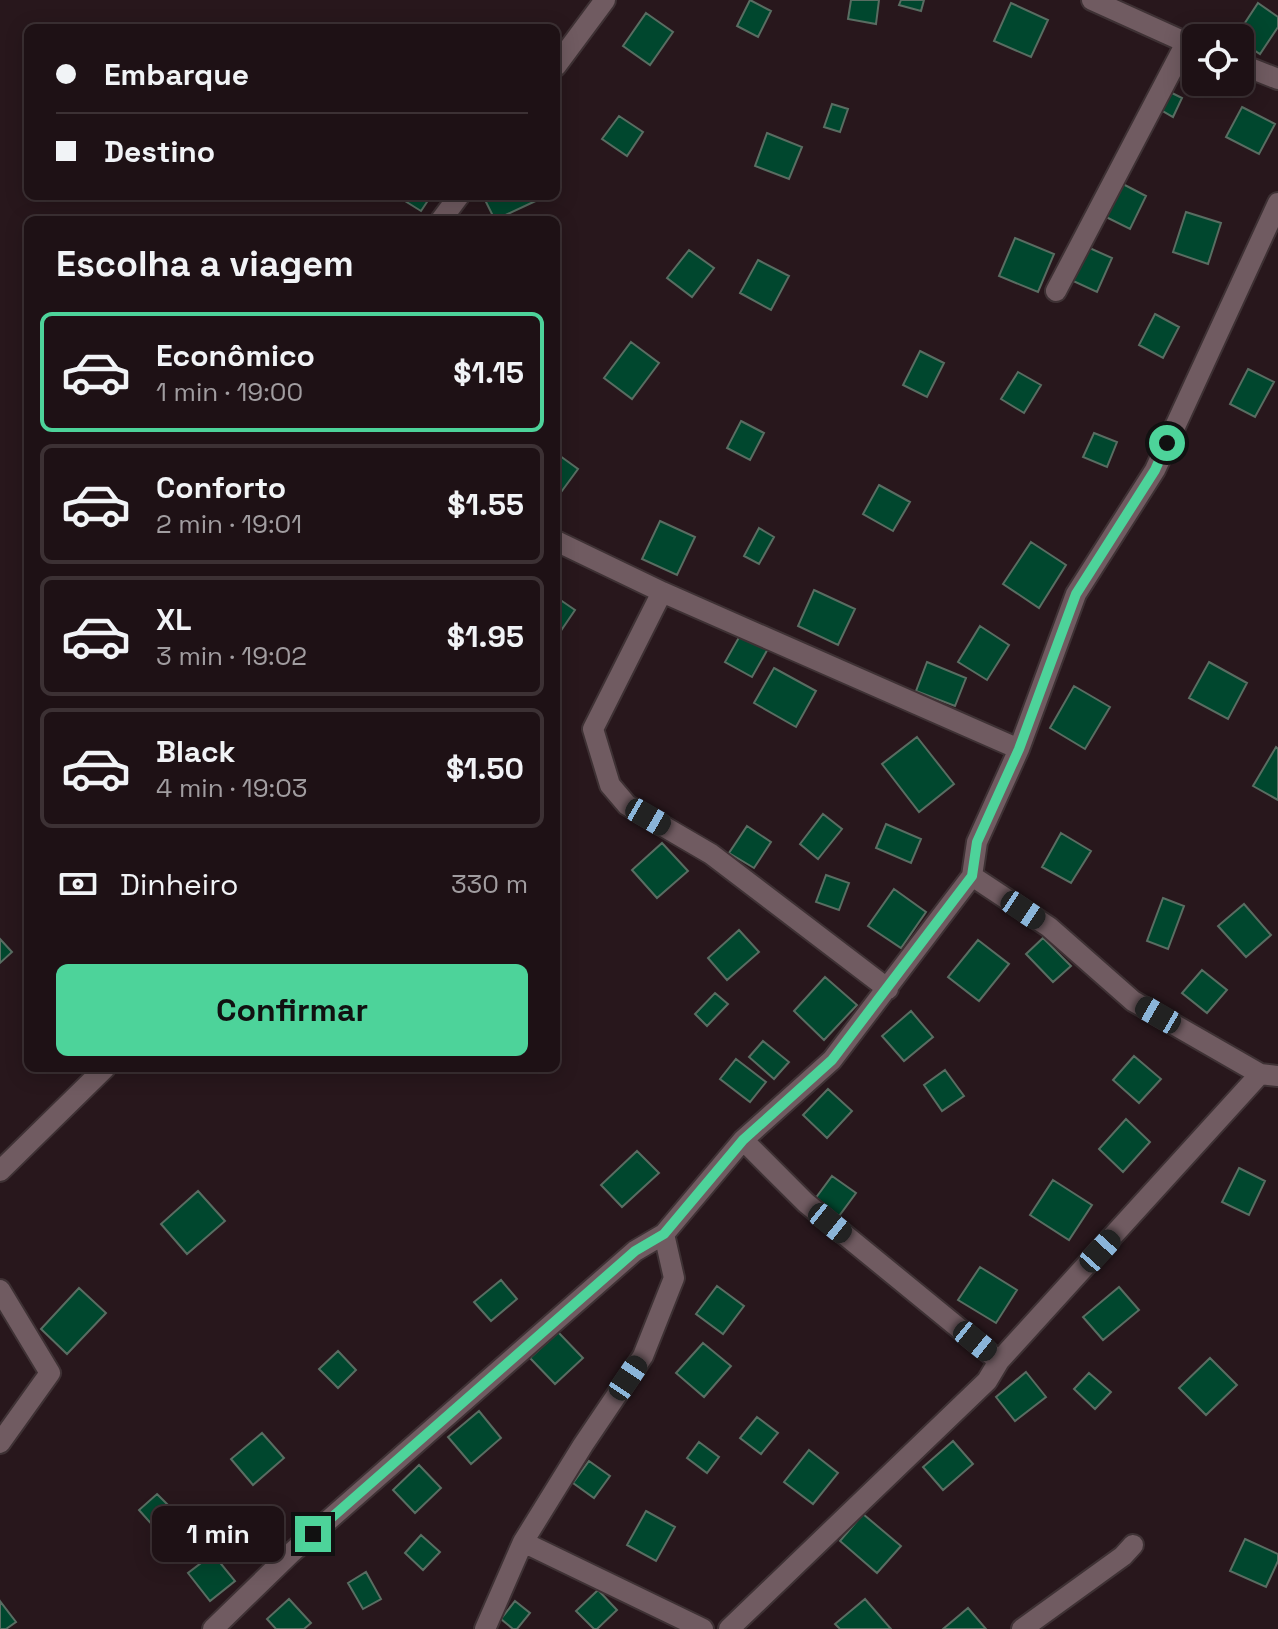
<!DOCTYPE html>
<html lang="pt">
<head>
<meta charset="utf-8">
<style>
  body { margin:0; font-family:"Space Grotesk",sans-serif; background:#2b1f22; color:#f1f3f6; height:100vh; display:flex; flex-direction:column; font-size:30px; white-space:nowrap }
  * { box-sizing:border-box; margin:0 }
  p { font-size:26px; color:#a19da0 }
  .icon { flex:none; width:44px; height:44px; fill:none; stroke:currentColor; stroke-width:2; stroke-linecap:round; stroke-linejoin:round }
  .map { position:relative; flex:1; overflow:hidden }
  .panel { position:absolute; left:24px; top:216px; width:536px; height:856px; display:flex; flex-direction:column; background:#1e1115; border-radius:12px; box-shadow:0 4px 20px #0003,0 0 0 2px #3c3134 }
  .panel>* { flex:none }
  .top-card { position:absolute; left:24px; top:24px; width:536px; height:176px; border-radius:12px; box-shadow:0 4px 20px #0003,0 0 0 2px #3c3134; display:grid; align-content:center; height:176px; padding:0 32px; background:#1e1115 }
  .fabs { position:absolute; left:1182px; top:24px; display:grid; gap:16px }
  .fabs a { display:grid; place-items:center; width:72px; height:72px; border-radius:12px; background:#1e1115; box-shadow:0 4px 20px #0003,0 0 0 2px #3c3134; font-size:40px }
  .end { position:absolute; width:36px; height:36px; margin:-18px; border:10px solid #4dd39a; background:#111; box-shadow:0 0 0 4px #111 }
  .from { border-radius:50% }
  .bubble { position:absolute; height:56px; border-radius:12px; background:#1e1115; box-shadow:0 4px 20px #0003,0 0 0 2px #3c3134; font-size:26px; font-weight:800; line-height:56px; text-align:center }
  .car { position:absolute; width:24px; height:48px; margin:-24px -12px; border-radius:10px; box-shadow:0 0 6px 2px #0007; background:linear-gradient(#222 24%,#8ab4d8 0 40%,#222 0 76%,#8ab4d8 0 86%,#222 0) }
  .top-card b { display:flex; align-items:center; gap:28px; height:76px; font-size:30px }
  .top-card b+b { border-top:2px solid #3c3134 }
  .top-card i { width:20px; height:20px; background:#f1f3f6 }
  ul { padding:0; list-style:none }
  li { display:flex; align-items:center; gap:24px; height:120px; margin:0 16px 12px; padding:0 16px; border:4px solid #3c3134; border-radius:12px }
  li div { flex:1 }
  li b { display:block; font-size:30px }
  li em { font-style:normal; font-weight:800 }
  li.on { border-color:#4dd39a }
  li>.icon { width:72px; height:72px; stroke-width:1.5 }
  h2 { padding:0 32px; font-size:36px; line-height:96px }
  .pay { display:flex; align-items:center; gap:20px; height:88px; padding:0 32px; font-size:30px }
  .pay p { margin-inline-start:auto }
  .button { display:flex; gap:16px; margin-top:auto; padding:16px 32px }
  .button a { flex:1; height:92px; border-radius:12px; background:#4dd39a; color:#111; font-size:32px; font-weight:800; line-height:92px; text-align:center }
  .map>svg:first-child { display:block }
</style>
</head>
<body>
<div class="map">
<svg width="1278" height="1629" viewBox="0 0 1278 1629">
  <rect width="100%" height="100%" fill="#28171c"/>
  <path fill="#00472e" stroke="#596d62" stroke-width="2" d="M750 0 771 11 758 37 737 26Z
    M851 0H879L876 24 848 19Z
    M901 0H924L921 11 899 5Z
    M1011 3 1048 20 1031 57 994 41Z
    M1258 3 1278 17V27L1260 54 1240 41V38H1235Z
    M646 13 673 32 650 65 623 46Z
    M1170 92 1182 98 1173 117 1161 110Z
    M832 104 848 109 840 132 824 127Z
    M1242 107 1275 124 1259 154 1226 137Z
    M619 116 643 132 627 156 602 139Z
    M767 133 802 147 789 179 755 166Z
    M1119 182 1146 196 1130 229 1102 215Z
    M397 196H431L421 211Z
    M488 196H542V198L495 220 484 198Z
    M1186 212 1221 223 1208 264 1173 252Z
    M1015 238 1054 254 1038 292 999 276Z
    M1085 246 1112 258 1097 292 1071 280Z
    M689 250 714 268 692 297 667 278Z
    M758 260 789 276 771 310 740 293Z
    M1155 314 1179 327 1163 358 1139 345Z
    M631 342 659 363 632 399 604 378Z
    M920 351 944 363 927 397 903 385Z
    M1248 369 1274 382 1255 417 1230 404Z
    M1018 372 1041 385 1024 413 1001 399Z
    M741 421 764 433 750 460 727 448Z
    M1094 433 1117 442 1107 467 1083 457Z
    M556 453 578 469 556 499Z
    M879 485 910 502 893 531 863 514Z
    M660 521 695 537 677 575 642 559Z
    M759 528 774 537 759 564 744 556Z
    M1031 542 1066 565 1039 608 1003 584Z
    M814 590 855 609 838 645 798 626Z
    M556 597 575 610 556 638Z
    M980 626 1009 645 987 680 958 662Z
    M742 632 769 647 752 677 725 662Z
    M927 662 966 678 955 706 916 691Z
    M1209 662 1247 683 1228 719 1189 698Z
    M774 668 816 691 796 727 754 703Z
    M1074 686 1110 707 1085 749 1050 728Z
    M917 737 954 784 919 812 882 764Z
    M1276 747 1278 749V800L1253 786Z
    M823 814 842 829 818 859 800 844Z
    M886 824 921 839 911 863 876 848Z
    M747 826 771 842 754 868 729 853Z
    M1061 833 1091 851 1071 883 1042 867Z
    M662 843 688 871 657 898 632 870Z
    M826 875 849 883 839 910 816 902Z
    M894 889 926 912 901 948 868 926Z
    M1163 898 1184 906 1168 949 1147 941Z
    M1244 904 1271 935 1246 957 1218 926Z
    M739 930 759 952 727 980 708 958Z
    M1043 938 1071 966 1053 982 1026 954Z
    M0 939 12 952 0 963Z
    M978 940 1009 964 979 1001 948 977Z
    M1202 970 1227 990 1207 1013 1182 993Z
    M825 977 857 1005 824 1040 794 1011Z
    M715 993 728 1004 707 1026 695 1014Z
    M911 1011 933 1037 904 1061 882 1036Z
    M763 1041 789 1062 774 1079 749 1057Z
    M1134 1056 1161 1079 1139 1103 1113 1080Z
    M736 1059 766 1082 750 1102 720 1079Z
    M945 1070 964 1096 942 1111 924 1085Z
    M828 1089 852 1111 827 1138 803 1115Z
    M1126 1119 1150 1142 1123 1172 1099 1149Z
    M637 1151 659 1173 622 1207 601 1185Z
    M1239 1168 1265 1181 1249 1215 1222 1202Z
    M832 1176 856 1193 839 1216 815 1199Z
    M1053 1180 1092 1205 1069 1240 1030 1215Z
    M198 1191 225 1221 187 1254 161 1224Z
    M980 1267 1017 1290 996 1323 958 1300Z
    M501 1280 517 1299 491 1321 474 1302Z
    M717 1286 744 1306 723 1334 696 1314Z
    M1119 1287 1139 1310 1103 1340 1083 1317Z
    M79 1288 106 1313 67 1354 41 1329Z
    M558 1332 583 1358 555 1384 530 1358Z
    M703 1343 731 1366 704 1397 676 1373Z
    M338 1351 356 1370 338 1388 319 1369Z
    M1210 1358 1237 1385 1206 1415 1179 1388Z
    M1026 1372 1046 1397 1015 1421 996 1397Z
    M1089 1373 1111 1392 1095 1409 1074 1389Z
    M479 1411 501 1438 471 1464 448 1437Z
    M757 1417 778 1433 761 1454 740 1438Z
    M262 1433 284 1458 253 1485 231 1459Z
    M953 1441 973 1464 943 1490 923 1467Z
    M699 1442 719 1457 707 1473 687 1458Z
    M809 1450 838 1473 813 1504 784 1482Z
    M589 1461 610 1476 594 1498 573 1483Z
    M419 1465 441 1488 415 1513 393 1490Z
    M157 1494 174 1511 155 1528 139 1510Z
    M646 1511 675 1527 656 1561 627 1545Z
    M863 1514 901 1546 877 1573 840 1541Z
    M421 1535 440 1552 423 1570 405 1553Z
    M1245 1539 1278 1554V1561L1266 1587 1230 1571Z
    M213 1554 235 1581 210 1601 188 1573Z
    M366 1572 381 1599 363 1609 348 1583Z
    M598 1590 617 1610 597 1629H594L576 1611Z
    M289 1599 311 1623 304 1629H276L267 1619Z
    M865 1599 891 1629H840L835 1624Z
    M0 1601 16 1622 6 1629H0Z
    M515 1601 530 1613 517 1629H513L501 1619Z
    M968 1608 986 1629H943Z"/>
  <g fill="none" stroke-linecap="round" stroke-linejoin="round">
    <defs>
      <path id="minor" d="M1092 0 1196 47
        M1240 64 1278 79
        M556 66 605 0
        M441 220 459 196
        M1056 291 1186 43
        M556 541 662 592 1019 749
        M662 592 593 729 610 785 627 805 711 854 888 989
        M972 876 1049 927 1133 1001 1260 1074 1278 1076
        M743 1140 806 1203 999 1361
        M0 1171 105 1068
        M0 1290 50 1373 0 1443
        M523 1542 583 1445 643 1356 674 1278 664 1234
        M213 1629 290 1554 635 1251 664 1234 743 1140 832 1060 972 876 977 842 1019 749 1076 594 1155 470 1278 203
        M485 1629 523 1542 703 1629
        M729 1629 987 1381 999 1361 1260 1074
        M1022 1629 1123 1556 1133 1545"/>
    </defs>
    <use href="#minor" stroke="#3e3134" stroke-width="24"/>
    <use href="#minor" stroke="#705b61" stroke-width="20"/>
  </g>
  <g fill="none" stroke-linecap="round" stroke-linejoin="round">
    <path stroke="#4dd39a" stroke-width="10" d="M313 1534 635 1251 664 1234 743 1140 832 1060 972 876 977 842 1019 749 1076 594 1155 470 1167 443"/>
  </g>
</svg>
<div class="fabs">
<a><svg class="icon" aria-label="locate" viewBox="0 0 24 24"><circle cx="12" cy="12" r="6"/><path d="M12 2v4M12 18v4M2 12h4M18 12h4"/></svg></a>
</div>
<i class="end from" style="left:1167px;top:443px"></i>
<i class="end" style="left:313px;top:1534px"></i>
<div class="bubble" style="left:152px;top:1506px;width:132px">1 min</div>
<i class="car" style="left:648px;top:817px;rotate:120deg"></i>
<i class="car" style="left:1023px;top:910px;rotate:124deg"></i>
<i class="car" style="left:1158px;top:1015px;rotate:300deg"></i>
<i class="car" style="left:830px;top:1223px;rotate:129deg"></i>
<i class="car" style="left:1100px;top:1251px;rotate:42deg"></i>
<i class="car" style="left:975px;top:1341px;rotate:129deg"></i>
<i class="car" style="left:628px;top:1378px;rotate:34deg"></i>
<div class="top-card">
<b><i class="from"></i>Embarque</b>
<b><i></i>Destino</b>
</div>
<section class="panel">
<h2>Escolha a viagem</h2>
<ul>
<li class="on"><svg class="icon" aria-label="car" viewBox="0 0 24 24"><path d="M5 17H2v-5l4-1 3-4h7l3 4 3 1v5h-3M9 17h6M6 11h13"/><circle cx="7" cy="17" r="2"/><circle cx="17" cy="17" r="2"/></svg><div><b>Econômico</b><p>1 min · 19:00</p></div><em>$1.15</em></li>
<li><svg class="icon" aria-label="car" viewBox="0 0 24 24"><path d="M5 17H2v-5l4-1 3-4h7l3 4 3 1v5h-3M9 17h6M6 11h13"/><circle cx="7" cy="17" r="2"/><circle cx="17" cy="17" r="2"/></svg><div><b>Conforto</b><p>2 min · 19:01</p></div><em>$1.55</em></li>
<li><svg class="icon" aria-label="car" viewBox="0 0 24 24"><path d="M5 17H2v-5l4-1 3-4h7l3 4 3 1v5h-3M9 17h6M6 11h13"/><circle cx="7" cy="17" r="2"/><circle cx="17" cy="17" r="2"/></svg><div><b>XL</b><p>3 min · 19:02</p></div><em>$1.95</em></li>
<li><svg class="icon" aria-label="car" viewBox="0 0 24 24"><path d="M5 17H2v-5l4-1 3-4h7l3 4 3 1v5h-3M9 17h6M6 11h13"/><circle cx="7" cy="17" r="2"/><circle cx="17" cy="17" r="2"/></svg><div><b>Black</b><p>4 min · 19:03</p></div><em>$1.50</em></li>
</ul>
<div class="pay"><svg class="icon" aria-label="cash" viewBox="0 0 24 24"><path d="M3 7h18v10H3z"/><circle cx="12" cy="12" r="2"/></svg>Dinheiro<p>330 m</p></div>
<div class="button"><a>Confirmar</a></div>
</section>
</div>
</body>
</html>
